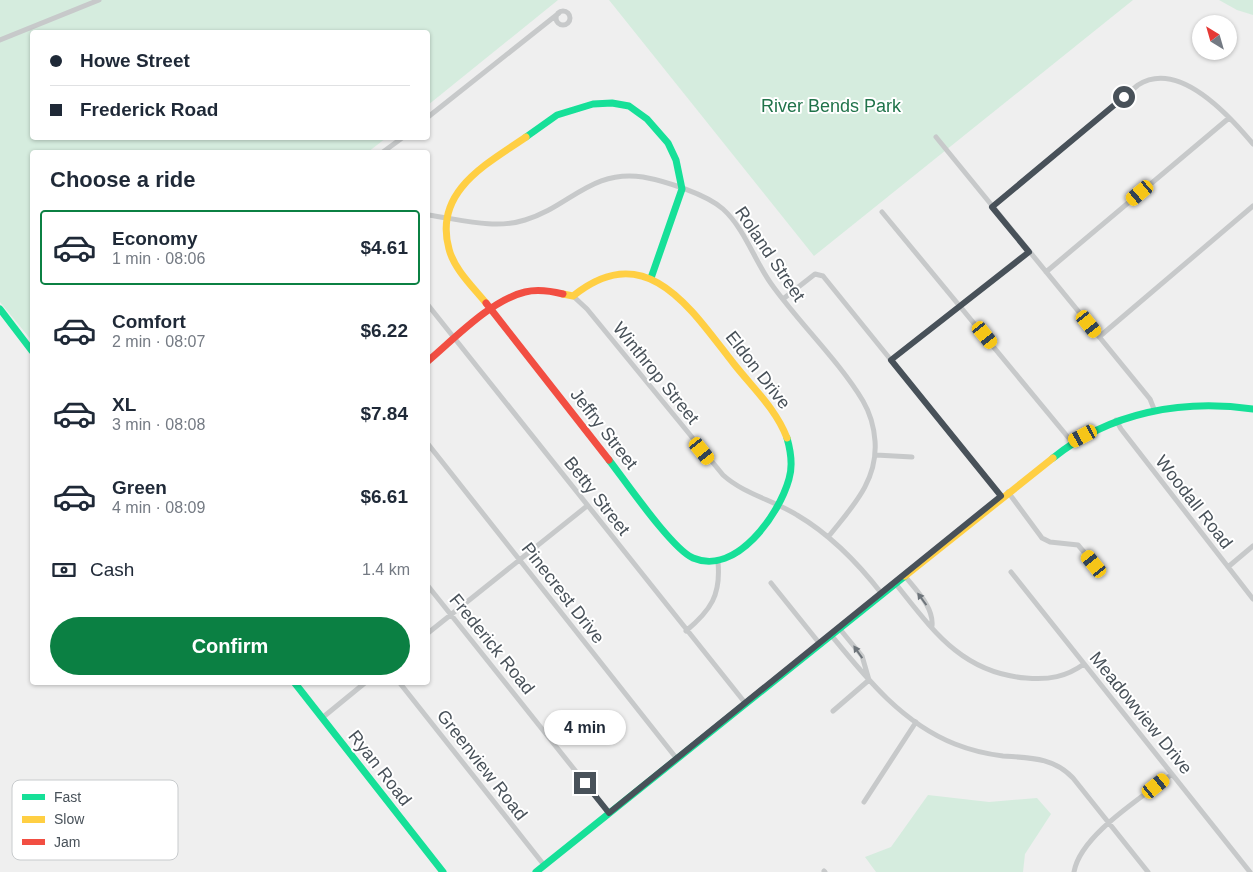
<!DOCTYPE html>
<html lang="en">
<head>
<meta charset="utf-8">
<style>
  body { margin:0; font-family:Helvetica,sans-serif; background:#f6f6f7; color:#1f2937; height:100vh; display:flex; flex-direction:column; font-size:19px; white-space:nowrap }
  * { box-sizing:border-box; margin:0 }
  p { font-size:16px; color:#747a83 }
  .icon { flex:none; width:28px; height:28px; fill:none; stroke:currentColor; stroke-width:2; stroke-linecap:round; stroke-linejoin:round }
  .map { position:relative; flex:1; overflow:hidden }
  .details { position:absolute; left:30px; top:150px; width:400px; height:535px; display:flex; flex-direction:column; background:#fff; border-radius:5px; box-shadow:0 1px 4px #0004 }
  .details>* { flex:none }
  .guide { position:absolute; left:30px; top:30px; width:400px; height:110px; border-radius:5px; box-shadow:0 1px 4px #0004; display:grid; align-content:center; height:110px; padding:0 20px; background:#fff }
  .needle { width:32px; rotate:323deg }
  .fabs { position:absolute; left:1192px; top:15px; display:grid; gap:10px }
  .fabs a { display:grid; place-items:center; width:45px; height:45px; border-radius:50%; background:#fff; box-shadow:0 1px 4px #0004; font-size:25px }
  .end { position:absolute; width:22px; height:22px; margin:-11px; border:6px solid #485159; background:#fff; box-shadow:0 0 0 2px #fff }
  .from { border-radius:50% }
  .bubble { position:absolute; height:35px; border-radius:18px; background:#fff; box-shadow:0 1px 4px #0004; font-size:16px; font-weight:800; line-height:35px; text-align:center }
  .car { position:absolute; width:15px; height:30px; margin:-15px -8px; border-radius:6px; box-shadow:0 0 4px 1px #0007; background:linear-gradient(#f5c518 24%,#345 0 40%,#f5c518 0 76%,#345 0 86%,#f5c518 0) }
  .guide b { display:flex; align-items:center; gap:18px; height:48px; font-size:19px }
  .guide b+b { border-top:1px solid #e0e1e3 }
  .guide i { width:12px; height:12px; background:#1f2937 }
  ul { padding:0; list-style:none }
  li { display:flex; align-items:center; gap:15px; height:75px; margin:0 10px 8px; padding:0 10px; border:2px solid transparent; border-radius:5px }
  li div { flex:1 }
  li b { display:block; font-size:19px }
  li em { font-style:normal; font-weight:800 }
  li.on { border-color:#0b8043 }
  li>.icon { width:45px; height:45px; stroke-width:1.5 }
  h2 { padding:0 20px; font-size:22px; line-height:60px }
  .pay { display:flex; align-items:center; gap:12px; height:55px; padding:0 20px; font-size:19px }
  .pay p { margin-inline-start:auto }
  .button { display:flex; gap:10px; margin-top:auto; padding:10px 20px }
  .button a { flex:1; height:58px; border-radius:30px; background:#0b8043; color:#fff; font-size:20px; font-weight:800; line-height:58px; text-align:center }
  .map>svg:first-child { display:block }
</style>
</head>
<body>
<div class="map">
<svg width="1253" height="872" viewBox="0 0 1253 872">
  <rect width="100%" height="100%" fill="#efefef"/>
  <path fill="#d5ecde" d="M0 0H558L428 105V32H32V138H386L368 152H32V341L0 302Z
    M609 0H1133L814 256Z
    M1219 0H1253V15L1237 10Z
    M928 795 989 802 1037 798 1051 814 1025 854 1023 872H876L865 857 891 847Z"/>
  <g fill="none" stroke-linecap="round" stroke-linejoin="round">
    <path stroke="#c7c9ca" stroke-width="5" d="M556 18a7 7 0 1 1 14 0a7 7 0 1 1-14 0Z
      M0 40 99 0
      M428 117 559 13
      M936 137 1150 399 1154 409
      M383 152 402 138
      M992 207 1138 85C1178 59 1229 115 1253 144
      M882 212 1072 442
      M428 215C459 219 494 230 525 220 569 207 591 169 643 177 665 181 706 194 723 209 745 229 755 262 772 285 800 324 839 361 863 401 870 413 874 427 875 441 878 481 852 507 829 536
      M1046 272 1229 118
      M573 296 587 309 723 475C744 494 773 500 797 515 831 535 858 563 882 594
      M783 299 815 274 823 276 1001 496
      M428 305 746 704
      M1099 337 1253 206
      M891 360 1029 251
      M1116 420 1121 429 1253 599
      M428 444 677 759
      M876 455 912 457
      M1008 492 1042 538 1050 542 1078 545 1102 573
      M1228 567 1253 546
      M1011 572 1250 872
      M904 575C915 589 934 607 932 626
      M771 583 820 644
      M895 583C932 629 961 673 1026 678 1049 680 1066 677 1084 664
      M428 586 609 813
      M839 628 862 656 869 680
      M686 631C711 610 721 595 718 562
      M428 633 587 506
      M831 635C866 678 902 723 955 744 970 750 987 754 1003 756 1030 758 1053 757 1073 778L1148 872
      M399 682 544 865
      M833 711 869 680
      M322 718 366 682
      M864 802 916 722
      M824 871 825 872
      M1074 872C1080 835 1143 797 1172 774"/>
    <path stroke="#16e098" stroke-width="7" d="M526 137 557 115 593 104 612 103 629 106 647 119 668 143 676 160 682 189 651 278
      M0 309 32 351
      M1053 458C1110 412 1182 399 1253 409
      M609 460C626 482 672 549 693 558 736 576 779 515 789 479 793 466 791 452 787 438
      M294 682 443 872
      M536 872 905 576"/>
    <path stroke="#ffcf43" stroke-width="7" d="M563 294 573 296C647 236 692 311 734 364 753 388 776 409 787 438
      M486 303C473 287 454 269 449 249 433 191 487 164 526 137
      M905 576 1053 458"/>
    <path stroke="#f24e42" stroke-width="7" d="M486 303 609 460
      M428 361C454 339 491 300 525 292 537 289 551 291 563 294"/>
  </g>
  <defs><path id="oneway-solid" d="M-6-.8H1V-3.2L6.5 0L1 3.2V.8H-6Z" transform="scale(1.25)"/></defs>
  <g fill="#6e757b">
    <use href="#oneway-solid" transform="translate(922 599) rotate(-126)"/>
    <use href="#oneway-solid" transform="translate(858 652) rotate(-125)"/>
  </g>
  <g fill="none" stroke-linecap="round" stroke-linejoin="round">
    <path stroke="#485159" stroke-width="6" d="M585 783 609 813 1001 496 891 360 1029 252 992 207 1124 97"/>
  </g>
  <g text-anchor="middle" stroke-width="4" stroke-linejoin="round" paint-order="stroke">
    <g font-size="18" fill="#20734a" stroke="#fff">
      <text x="831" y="112">River Bends Park</text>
    </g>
    <g font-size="18" fill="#485159" stroke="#fff">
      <text transform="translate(770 254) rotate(56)" y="6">Roland Street</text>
      <text transform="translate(758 370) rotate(52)" y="6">Eldon Drive</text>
      <text transform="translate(656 373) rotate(51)" y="6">Winthrop Street</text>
      <text transform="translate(604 429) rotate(52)" y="6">Jeffry Street</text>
      <text transform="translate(597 496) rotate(52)" y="6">Betty Street</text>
      <text transform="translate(1194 502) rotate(52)" y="6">Woodall Road</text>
      <text transform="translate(563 593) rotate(52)" y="6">Pinecrest Drive</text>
      <text transform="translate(492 644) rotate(51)" y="6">Frederick Road</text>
      <text transform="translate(1141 713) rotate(51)" y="6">Meadowview Drive</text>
      <text transform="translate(482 765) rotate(52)" y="6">Greenview Road</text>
      <text transform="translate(380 768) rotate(52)" y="6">Ryan Road</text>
    </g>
  </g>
  <rect x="12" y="780" width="166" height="80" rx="8" fill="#fff" stroke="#c8cbcd" stroke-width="1"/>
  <rect x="22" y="794" width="23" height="6" fill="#16e098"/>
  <rect x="22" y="816" width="23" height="7" fill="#ffcf43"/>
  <rect x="22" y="839" width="23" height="6" fill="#f24e42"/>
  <g font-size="14" fill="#485159">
    <text x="54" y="802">Fast</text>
    <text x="54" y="824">Slow</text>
    <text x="54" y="847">Jam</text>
  </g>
</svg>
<div class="fabs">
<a><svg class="needle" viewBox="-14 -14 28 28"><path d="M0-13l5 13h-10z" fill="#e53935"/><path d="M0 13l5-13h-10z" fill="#747a83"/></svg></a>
</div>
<i class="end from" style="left:1124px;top:97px"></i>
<i class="end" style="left:585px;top:783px"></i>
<div class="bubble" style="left:544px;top:710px;width:82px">4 min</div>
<i class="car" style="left:1140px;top:193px;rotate:230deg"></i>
<i class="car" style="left:1089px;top:324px;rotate:141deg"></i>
<i class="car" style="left:985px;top:335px;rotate:141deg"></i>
<i class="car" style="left:1083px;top:436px;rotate:242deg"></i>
<i class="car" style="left:702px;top:451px;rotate:141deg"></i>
<i class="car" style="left:1094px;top:564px;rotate:321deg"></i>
<i class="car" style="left:1156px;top:786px;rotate:51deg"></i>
<div class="guide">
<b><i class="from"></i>Howe Street</b>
<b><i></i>Frederick Road</b>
</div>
<section class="details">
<h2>Choose a ride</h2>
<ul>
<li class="on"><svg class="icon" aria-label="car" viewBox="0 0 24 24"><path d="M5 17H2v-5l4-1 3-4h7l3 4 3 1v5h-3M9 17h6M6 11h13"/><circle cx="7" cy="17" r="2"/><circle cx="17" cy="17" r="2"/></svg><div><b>Economy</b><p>1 min · 08:06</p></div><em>$4.61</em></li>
<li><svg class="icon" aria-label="car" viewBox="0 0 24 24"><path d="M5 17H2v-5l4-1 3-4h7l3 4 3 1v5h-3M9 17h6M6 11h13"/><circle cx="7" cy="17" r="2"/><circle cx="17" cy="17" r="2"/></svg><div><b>Comfort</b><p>2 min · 08:07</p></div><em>$6.22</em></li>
<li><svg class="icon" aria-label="car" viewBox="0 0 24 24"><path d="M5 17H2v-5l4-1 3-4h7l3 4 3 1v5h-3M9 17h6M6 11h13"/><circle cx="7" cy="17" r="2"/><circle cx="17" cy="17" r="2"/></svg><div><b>XL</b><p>3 min · 08:08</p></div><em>$7.84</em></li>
<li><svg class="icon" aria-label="car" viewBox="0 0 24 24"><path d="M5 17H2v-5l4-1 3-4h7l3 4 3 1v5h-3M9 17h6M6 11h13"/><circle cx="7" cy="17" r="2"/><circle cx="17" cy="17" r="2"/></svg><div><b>Green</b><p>4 min · 08:09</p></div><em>$6.61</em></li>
</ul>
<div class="pay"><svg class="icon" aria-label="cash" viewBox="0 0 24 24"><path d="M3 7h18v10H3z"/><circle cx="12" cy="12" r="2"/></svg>Cash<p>1.4 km</p></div>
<div class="button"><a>Confirm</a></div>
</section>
</div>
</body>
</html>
